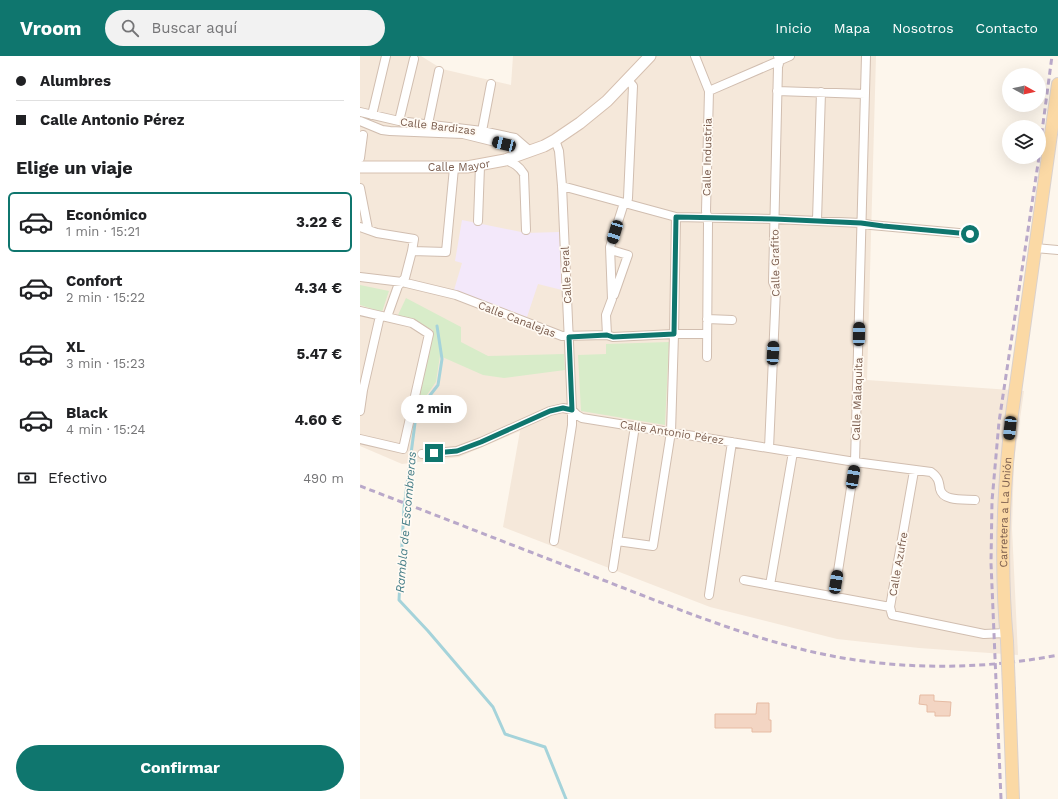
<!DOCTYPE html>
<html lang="es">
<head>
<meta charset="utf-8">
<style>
  body { margin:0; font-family:"Work Sans",sans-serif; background:#f2f2f2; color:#202124; height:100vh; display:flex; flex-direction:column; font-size:15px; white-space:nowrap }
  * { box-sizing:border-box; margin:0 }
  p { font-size:13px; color:#757577 }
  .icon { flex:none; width:22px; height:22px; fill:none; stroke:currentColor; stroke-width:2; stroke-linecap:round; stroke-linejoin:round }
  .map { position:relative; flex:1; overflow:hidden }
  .sheet { display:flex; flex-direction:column; background:#fff; width:360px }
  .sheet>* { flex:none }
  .banner { display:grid; align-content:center; height:88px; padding:0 16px; background:#fff }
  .needle { width:26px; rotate:98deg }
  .tools { position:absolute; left:642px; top:12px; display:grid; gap:8px }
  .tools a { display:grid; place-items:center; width:44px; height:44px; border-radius:50%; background:#fff; box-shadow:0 4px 16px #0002; font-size:20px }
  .end { position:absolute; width:18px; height:18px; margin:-9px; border:5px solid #0f766e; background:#fff; box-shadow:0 0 0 2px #fff }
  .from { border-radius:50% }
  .bubble { position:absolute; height:28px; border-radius:14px; background:#fff; box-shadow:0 4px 16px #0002; font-size:13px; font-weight:700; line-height:28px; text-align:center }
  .car { position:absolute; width:12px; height:24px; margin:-12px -6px; border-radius:5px; box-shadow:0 0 3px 1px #0007; background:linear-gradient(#222 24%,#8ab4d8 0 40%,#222 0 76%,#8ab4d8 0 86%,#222 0) }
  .banner b { display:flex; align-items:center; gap:14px; height:38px; font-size:15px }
  .banner b+b { border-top:1px solid #e0e0e0 }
  .banner i { width:10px; height:10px; background:#202124 }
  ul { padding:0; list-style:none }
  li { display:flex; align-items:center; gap:12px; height:60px; margin:0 8px 6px; padding:0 8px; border:2px solid transparent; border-radius:6px }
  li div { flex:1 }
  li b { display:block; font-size:15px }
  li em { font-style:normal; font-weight:700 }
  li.on { border-color:#0f766e }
  li>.icon { width:36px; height:36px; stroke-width:1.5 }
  h2 { padding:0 16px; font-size:18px; line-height:48px }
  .pay { display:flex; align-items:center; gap:10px; height:44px; padding:0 16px; font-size:15px }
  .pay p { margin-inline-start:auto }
  .action { display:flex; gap:8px; margin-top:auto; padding:8px 16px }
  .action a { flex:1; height:46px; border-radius:24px; background:#0f766e; color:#fff; font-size:16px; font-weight:700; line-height:46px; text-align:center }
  header { display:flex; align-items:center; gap:24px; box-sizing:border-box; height:56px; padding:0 20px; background:#0f766e; color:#fff }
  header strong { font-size:19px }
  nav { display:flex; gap:22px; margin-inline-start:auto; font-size:14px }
  .search { width:280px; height:36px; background:#f2f2f2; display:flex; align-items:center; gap:10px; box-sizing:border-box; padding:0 14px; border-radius:22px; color:#757577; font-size:15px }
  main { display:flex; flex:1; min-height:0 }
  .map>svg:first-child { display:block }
</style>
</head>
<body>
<header>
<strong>Vroom</strong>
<div class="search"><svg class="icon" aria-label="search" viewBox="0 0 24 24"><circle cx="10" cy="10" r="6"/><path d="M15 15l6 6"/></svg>Buscar aquí</div>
<nav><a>Inicio</a><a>Mapa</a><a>Nosotros</a><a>Contacto</a></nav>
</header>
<main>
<section class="sheet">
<div class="banner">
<b><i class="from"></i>Alumbres</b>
<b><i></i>Calle Antonio Pérez</b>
</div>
<h2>Elige un viaje</h2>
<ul>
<li class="on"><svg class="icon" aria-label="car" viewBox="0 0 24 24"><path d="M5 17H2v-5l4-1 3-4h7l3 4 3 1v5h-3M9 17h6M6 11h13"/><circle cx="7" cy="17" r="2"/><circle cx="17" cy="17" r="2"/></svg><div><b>Económico</b><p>1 min · 15:21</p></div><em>3.22 €</em></li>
<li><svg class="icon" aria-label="car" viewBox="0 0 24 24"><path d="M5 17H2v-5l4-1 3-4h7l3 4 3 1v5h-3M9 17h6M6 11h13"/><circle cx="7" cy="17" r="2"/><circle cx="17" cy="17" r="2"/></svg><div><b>Confort</b><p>2 min · 15:22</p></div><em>4.34 €</em></li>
<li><svg class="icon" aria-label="car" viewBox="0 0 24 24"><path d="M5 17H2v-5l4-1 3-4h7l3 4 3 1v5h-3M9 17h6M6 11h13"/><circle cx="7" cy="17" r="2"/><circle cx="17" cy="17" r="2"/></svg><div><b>XL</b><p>3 min · 15:23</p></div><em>5.47 €</em></li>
<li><svg class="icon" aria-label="car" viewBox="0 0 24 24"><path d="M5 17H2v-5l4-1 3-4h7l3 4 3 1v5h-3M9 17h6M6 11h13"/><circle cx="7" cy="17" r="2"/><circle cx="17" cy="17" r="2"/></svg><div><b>Black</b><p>4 min · 15:24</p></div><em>4.60 €</em></li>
</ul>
<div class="pay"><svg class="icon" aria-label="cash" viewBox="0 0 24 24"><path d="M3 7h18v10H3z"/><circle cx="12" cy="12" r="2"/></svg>Efectivo<p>490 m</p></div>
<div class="action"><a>Confirmar</a></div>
</section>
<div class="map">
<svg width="698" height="743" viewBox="0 0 698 743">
  <rect width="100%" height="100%" fill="#fdf6ec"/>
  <path fill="#f5e8da" d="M0 0H61L82 13 151 29 153 0H516L507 324 664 335 654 405 652 472 658 599 559 592 477 583 350 551 143 471 160 375 99 401 42 408 0 390Z"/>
  <path fill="#f3e8fa" d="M102 164 166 177 199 176 202 234 178 228 167 261 94 234 102 207 95 205Z"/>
  <path fill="#d8ecc9" d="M0 229 29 235 22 256 0 249Z
    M46 242 101 271V286L128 300 204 298 205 314 144 322 123 319 80 300 76 326 64 343 57 352 73 274 38 259Z
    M309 286 305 369 221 355 218 299 246 298V288Z"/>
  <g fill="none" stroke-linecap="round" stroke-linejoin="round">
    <path stroke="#a5d3da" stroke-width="3" d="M77 270 82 303 78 329 64 347 55 367 44 452 39 544 68 575 133 651 145 678 185 691 206 743"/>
  </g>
  <path fill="#f3d5c3" stroke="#e6bba3" d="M560 639H574V645L591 646 590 660H575V656H567V649L559 648Z
    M397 647H409V664H411V676H392V672H355V658H396Z"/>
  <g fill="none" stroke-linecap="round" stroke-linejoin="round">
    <defs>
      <path id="street" d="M335 0 349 35 346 155 348 167 347 301
        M349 35 430 0
        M417 35 505 38
        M0 56 39 65 122 75 155 82 170 95
        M12 59 26 0
        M0 65 22 74 30 75 103 78 168 94
        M39 65 54 3
        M68 68 79 15
        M122 75 131 28
        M0 102 3 79
        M145 104C154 107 159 110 164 118L166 174
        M202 130 316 161 414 163 501 167 511 169 610 178
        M0 132 8 173
        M267 148 268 142 273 30 267 23
        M457 164 461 36
        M118 165 120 110
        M0 171 17 177 54 183 52 195
        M675 192 698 194
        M251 194 268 199 254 239
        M0 221 42 226 96 239 202 280 247 279 253 281 314 278H347
        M0 255 52 267 69 278 43 393 0 383
        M27 261 38 230 45 222 52 195 86 196 94 112
        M347 263 372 264
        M247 279 246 259 252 243 250 191 264 147
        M0 355 3 334 20 260
        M409 392 416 233 413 226 418 11 420 4 418 0
        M62 398 97 395 121 386 190 355 203 352 212 354 217 359 222 362 495 406 571 416C578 421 579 425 580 433 583 446 605 443 615 444
        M554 415 530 551 532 559 624 578 646 577
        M194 485 212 369V354L202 130 199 95 195 84
        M257 485 293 490 311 376 314 278 316 161
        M253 512 275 370
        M384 524 530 551
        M410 529 433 396
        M349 539 372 386
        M474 541 495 406 506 0"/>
      <g id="secondary">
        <path id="s1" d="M0 111H107L145 104 184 90 195 84 220 67 247 45 290 0"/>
      </g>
      <g id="primary">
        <path id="s2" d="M647 585C640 509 643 433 652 358L698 28"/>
        <path d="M649 634 653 743"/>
      </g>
    </defs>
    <use href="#street" stroke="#d1beb0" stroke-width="10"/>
    <use href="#secondary" stroke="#d6c0b0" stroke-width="13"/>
    <use href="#primary" stroke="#dad1cd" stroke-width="14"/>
    <use href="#street" stroke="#fff" stroke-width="8"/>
    <use href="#secondary" stroke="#fff" stroke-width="11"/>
    <use href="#primary" stroke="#fbd9a5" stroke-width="12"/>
    <path stroke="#b9a8c9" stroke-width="3" stroke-dasharray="6 4" stroke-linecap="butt" d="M679 98 692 0
      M0 430C81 461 162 493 243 524 305 548 368 574 433 591 518 614 611 616 698 599
      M641 743 631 507 632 445 639 366 679 101"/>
    <defs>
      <path id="primary-bridge" d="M647 585 649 634"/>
    </defs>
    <use href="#primary-bridge" stroke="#dad1cd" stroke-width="14" stroke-linecap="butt"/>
    <use href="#primary-bridge" stroke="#fbd9a5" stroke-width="12"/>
  </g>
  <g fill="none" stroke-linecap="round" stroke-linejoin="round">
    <path stroke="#0f766e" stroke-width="5" d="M74 397 97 395 121 386 190 355 203 352 212 354 209 281 247 279 253 281 314 278 316 161 414 163 501 167 523 170 610 178"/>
  </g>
  <g text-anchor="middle" stroke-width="3.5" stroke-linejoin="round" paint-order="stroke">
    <g font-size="11" fill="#7a5c4d" stroke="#fffaf3">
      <text transform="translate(78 70) rotate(7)" y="4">Calle Bardizas</text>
      <text transform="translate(347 101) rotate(-89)" y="4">Calle Industria</text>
      <text dy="4" stroke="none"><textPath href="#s1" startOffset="99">Calle Mayor</textPath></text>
      <text transform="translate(415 207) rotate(-91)" y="4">Calle Grafito</text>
      <text transform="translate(206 219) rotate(-93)" y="4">Calle Peral</text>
      <text transform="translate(157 263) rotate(21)" y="4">Calle Canalejas</text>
      <text transform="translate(497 343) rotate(-88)" y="4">Calle Malaquita</text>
      <text transform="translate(312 376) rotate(9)" y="4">Calle Antonio Pérez</text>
      <text dy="4" stroke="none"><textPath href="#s2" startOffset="129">Carretera a La Unión</textPath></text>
      <text transform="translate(538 508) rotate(-80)" y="4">Calle Azufre</text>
    </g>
    <g font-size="12" font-style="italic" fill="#437c86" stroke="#fffaf3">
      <text transform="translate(46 466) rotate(-85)" y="4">Rambla de Escombreras</text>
    </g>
  </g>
</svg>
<div class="tools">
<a><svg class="needle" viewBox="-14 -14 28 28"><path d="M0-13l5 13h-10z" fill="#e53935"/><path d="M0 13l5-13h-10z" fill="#757577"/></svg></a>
<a><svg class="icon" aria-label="layers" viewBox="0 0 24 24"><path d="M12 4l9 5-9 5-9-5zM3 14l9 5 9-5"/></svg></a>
</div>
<i class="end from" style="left:610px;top:178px"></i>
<i class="end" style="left:74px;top:397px"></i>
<div class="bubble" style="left:41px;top:339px;width:66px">2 min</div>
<i class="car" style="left:144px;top:88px;rotate:284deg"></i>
<i class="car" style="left:255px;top:176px;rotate:197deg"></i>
<i class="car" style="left:499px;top:278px;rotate:1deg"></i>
<i class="car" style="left:413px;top:297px;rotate:3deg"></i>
<i class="car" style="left:650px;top:372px;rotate:186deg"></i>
<i class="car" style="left:493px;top:421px;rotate:9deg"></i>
<i class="car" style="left:476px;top:526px;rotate:9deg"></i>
</div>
</main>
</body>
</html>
